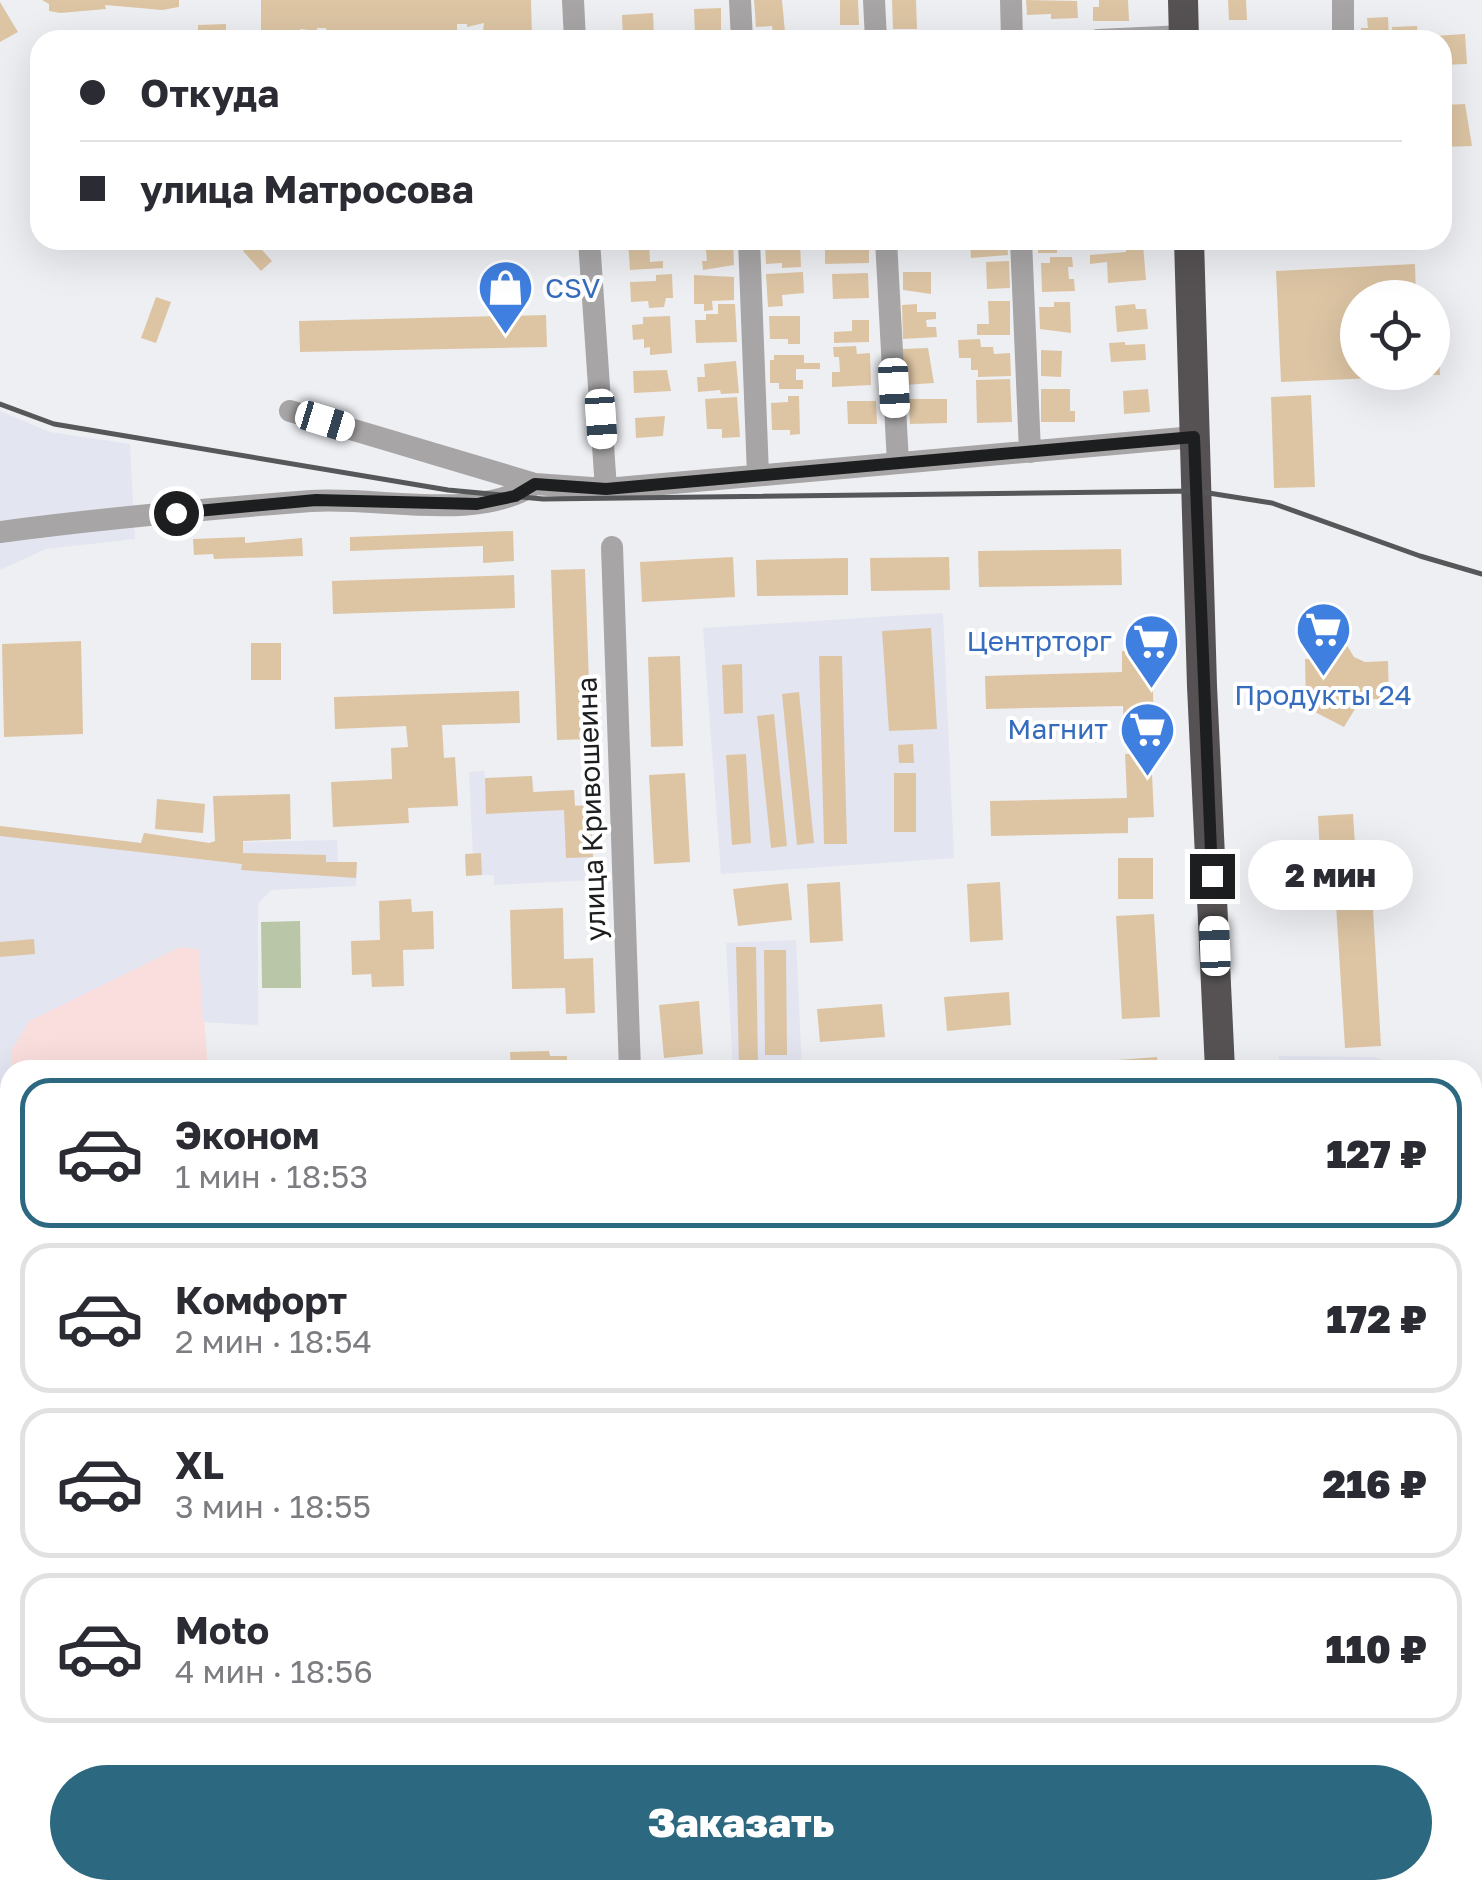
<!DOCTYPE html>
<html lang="ru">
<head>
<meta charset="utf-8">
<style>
  body { margin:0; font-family:"Golos Text",sans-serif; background:#f7f7f7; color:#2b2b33; height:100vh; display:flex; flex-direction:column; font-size:38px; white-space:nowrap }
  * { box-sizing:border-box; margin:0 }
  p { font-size:32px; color:#7c7c81 }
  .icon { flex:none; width:55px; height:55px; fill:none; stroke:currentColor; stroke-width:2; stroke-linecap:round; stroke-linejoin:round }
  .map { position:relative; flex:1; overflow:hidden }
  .drawer { position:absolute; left:0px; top:1060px; width:1482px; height:840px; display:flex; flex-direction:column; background:#fff; border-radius:30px 30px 0 0; box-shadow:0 10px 40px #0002 }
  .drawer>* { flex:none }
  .hud { position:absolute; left:30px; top:30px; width:1422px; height:220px; border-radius:30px; box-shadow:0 10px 40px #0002; display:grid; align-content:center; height:220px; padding:0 50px; background:#fff }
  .tools { position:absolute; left:1340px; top:280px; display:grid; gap:20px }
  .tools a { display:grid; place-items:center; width:110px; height:110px; border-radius:50%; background:#fff; box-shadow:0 10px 40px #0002; font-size:50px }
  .end { position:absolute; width:45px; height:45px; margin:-22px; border:12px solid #1d1e1f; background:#fff; box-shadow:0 0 0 5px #fff }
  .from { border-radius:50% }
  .bubble { position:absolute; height:70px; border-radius:35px; background:#fff; box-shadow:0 10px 40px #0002; font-size:32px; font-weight:800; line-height:70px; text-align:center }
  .car { position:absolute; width:30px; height:60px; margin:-30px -15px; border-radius:12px; box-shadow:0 0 8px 2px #0007; background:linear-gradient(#fff 24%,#345 0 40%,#fff 0 76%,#345 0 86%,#fff 0) }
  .hud b { display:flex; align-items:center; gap:35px; height:95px; font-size:38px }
  .hud b+b { border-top:2px solid #e1e1e2 }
  .hud i { width:25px; height:25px; background:#2b2b33 }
  ul { padding:18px 0 0; list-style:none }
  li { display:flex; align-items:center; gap:30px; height:150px; margin:0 20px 15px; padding:0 30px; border:5px solid #e1e1e2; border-radius:30px }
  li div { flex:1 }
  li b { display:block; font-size:38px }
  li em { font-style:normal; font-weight:800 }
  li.current { border-color:#2c687f }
  li>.icon { width:90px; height:90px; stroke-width:1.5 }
  .cta { display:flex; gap:20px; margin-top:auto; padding:20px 50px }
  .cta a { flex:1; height:115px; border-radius:60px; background:#2c687f; color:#fff; font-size:40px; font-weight:800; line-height:115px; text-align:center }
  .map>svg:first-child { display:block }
</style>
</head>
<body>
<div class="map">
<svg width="1482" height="1900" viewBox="0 0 1482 1900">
  <rect width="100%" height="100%" fill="#eeeff3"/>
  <path fill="#f9dedd" d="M180 947 199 949 208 1070H11V1051L29 1021Z"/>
  <path fill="#e3e5f1" d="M0 411 50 432 130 444 135 539 46 549 0 570Z
    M943 613 954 858 721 874 703 628Z
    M484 771 485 778 532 776 534 792 574 790 575 805H591L594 880 494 885V875H482L473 854 469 772Z
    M0 826 141 843 144 833 209 843 337 840 338 862H357L356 886 271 890 258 904V1025L203 1022 199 949 180 947 29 1021 11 1051 10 1195H0Z
    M796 940 802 1070H733L726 943Z
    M1279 1056 1374 1057 1411 1070H1279Z
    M1472 1091 1482 1093V1203H1473Z
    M0 1226 10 1229 8 1337 0 1328Z"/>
  <path fill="#b9c6a8" d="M300 921 301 988H262L261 922Z"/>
  <path fill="#ddc5a4" d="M42 0H179V7L162 10 105 5 106 9 60 13 49 11V4Z
    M261 0H531L532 40H482L484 23 467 27V24H457V30L449 32 347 35 327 34 326 28H317V31L300 29 303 40H261Z
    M754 0H782L785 32 773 33 772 26 756 27Z
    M840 0H858L859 25H840Z
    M892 0H916L917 29H893Z
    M1026 0 1077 1 1078 18 1051 19V14L1027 15Z
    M1099 0H1128L1129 21H1093V7H1099Z
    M1228 0H1246L1247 20H1229Z
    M0 2 18 32 0 42Z
    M721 8V35H695L694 9Z
    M653 13 654 36 623 38 622 15Z
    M1388 17 1389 39 1361 40V28H1368L1367 18Z
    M226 24V40H198V25Z
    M1417 26 1418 37 1465 34 1467 64 1442 65V40H1393L1392 27Z
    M1465 104 1472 146 1442 147 1443 105Z
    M649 240 650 262 663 261V268L630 270 628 241Z
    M705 240H733L734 265 703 270 702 261H707Z
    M839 240H869V263L825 264V248L839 247Z
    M984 240H1007L1008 255 971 258 970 242Z
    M1038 240H1057V253H1038Z
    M1116 240H1128V245L1143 244 1146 280 1108 283 1107 262 1090 264V255L1126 252V245H1116Z
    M254 241 272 261 261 271 243 251Z
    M800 241 801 267 782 268V263L766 264 765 243Z
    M1050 257H1072L1073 267H1068L1069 279H1074L1075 291 1042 292 1041 263H1050Z
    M1009 261 1010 288 987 289 986 262Z
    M1415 264 1416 298H1358V372H1424V376L1281 382 1276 271Z
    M803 272 804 293 782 295 783 306 768 307 766 274Z
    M903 272H931V294L903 290Z
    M868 273 869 298 833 299 832 274Z
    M672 274 673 298H666L664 307 649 308 648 301 631 302 630 282 656 281V275Z
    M694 275 734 277V300L712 301 713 310 704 311V304H694Z
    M156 297 171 302 156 343 141 338Z
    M988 301H1010V335H977V324H989Z
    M1054 302H1070L1071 333 1040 329 1039 307H1054Z
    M718 304H735L737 342 696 343 695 320H706V314H718Z
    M917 304V312H936V319L926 320 927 327H936L937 337 903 339 902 305Z
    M1135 304 1136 309H1146L1148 329 1117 332 1115 306Z
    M546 315 547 347 300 352 299 321Z
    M670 316 672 353 650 355V347L644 348V339L633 340 632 325 643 324V317Z
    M769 316H800V344H788V339H770Z
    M852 320H869V342L834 343V332L852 331Z
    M1432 329H1438L1440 375H1432Z
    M980 339 981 347H993L994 354 1010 353 1011 376 978 377V370H971V358H959L958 340Z
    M1125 342V345L1145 344 1146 360 1111 362 1109 343Z
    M856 346 857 354 870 353 871 385 832 387V372H840L839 357H834L833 347Z
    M928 348 934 383 904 385 902 349Z
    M1041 350 1062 351 1061 377 1041 376Z
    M774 355H804V363H820V369H796V380H803V389H779V383H770V360H774Z
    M736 361 739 393 721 394 720 390 698 392 697 377H705L704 364Z
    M667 370 671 391 634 393 633 371Z
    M1010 379 1012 422 977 423 976 380Z
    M1041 389H1070V411H1075V422H1041Z
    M1148 389 1150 412 1124 414 1123 391Z
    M1311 395 1315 487 1274 488 1271 397Z
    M788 396H799L800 434 790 435V430H772L771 403 788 402Z
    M737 397 740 437 722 438V429H707L705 399Z
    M909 399H947V423L910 424Z
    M847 401H876L877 424H848Z
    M665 416 663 436 636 438 635 418Z
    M513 531 514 561 483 563V546L350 551V537Z
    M245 537V543L302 538 303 556 214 559 213 554 194 555 193 539Z
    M1121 549 1122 585 979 587 978 551Z
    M733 557 735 597 642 602 640 562Z
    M949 557 950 590 871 591 870 558Z
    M848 558V595L757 596 756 560Z
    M585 569 591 739 557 740 551 570Z
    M514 575 515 608 333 614 332 581Z
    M931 628 937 729 889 731 882 631Z
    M1342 637 1354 657 1365 662 1388 661 1389 699H1369L1355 709 1344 727 1311 710 1313 705H1306L1305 659H1312L1310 656Z
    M81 641 83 734 4 737 2 644Z
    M251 643H281V680H251Z
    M1122 651H1152L1154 733 1124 734 1123 706 986 709 985 676 1122 672Z
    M680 656 683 746 651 747 648 657Z
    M819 656H842L847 844H824Z
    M742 664 743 713 724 714 722 665Z
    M519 691 520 723 442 725 444 758 455 757 458 806 408 808 409 823 333 827 331 782 392 779 391 748 408 747 406 726 335 729 334 697Z
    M799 692 814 843 797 845 782 694Z
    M774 714 787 846 771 848 757 716Z
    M913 744 914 763H899L898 745Z
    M1151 753 1154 817 1128 818V833L991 836 990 801 1127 798 1125 754Z
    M746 754 751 843 732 845 726 755Z
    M685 773 690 862 654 864 649 775Z
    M894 773H916V832H894Z
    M532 776 533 792 574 790 575 806 591 805 593 857 566 858 564 810 486 814 485 778Z
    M290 794 291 839 243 841V853L326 855V862H357L356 878 241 870 242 864 0 836V826L141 843 144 833 209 843 215 841 213 796Z
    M157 799 205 804 203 833 155 829Z
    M1353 814 1355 845 1379 844 1380 857 1370 858 1381 1046 1345 1048 1334 873H1321L1318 816Z
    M481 853 482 875 466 876 465 854Z
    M1118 858H1153V899H1118Z
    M840 882 843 941 810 943 807 884Z
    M1000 882 1003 940 970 942 967 884Z
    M788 883 792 920 738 926 733 889Z
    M411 899 412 912 433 911 434 949 403 950 404 986 372 987 371 974 352 975 351 941 380 940 379 901Z
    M563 908 564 959 593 958 595 1013 566 1014 565 988 512 989 510 910Z
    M1154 914 1160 1017 1122 1019 1116 916Z
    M34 939 35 954 0 957V942Z
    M736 947H756L758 1064H739Z
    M764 950H786L787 1055H765Z
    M1009 992 1011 1025 947 1031 944 997Z
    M699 1001 703 1054 664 1058 659 1005Z
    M882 1004 885 1037 820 1042 817 1009Z
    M549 1051 550 1056H567V1070H511L510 1052Z
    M1157 1057 1158 1070H1024V1067Z
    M1482 1231V1275H1472V1232Z
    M10 1546V1577L0 1565V1554Z
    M1482 1676V1698L1472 1699V1677Z
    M1482 1711V1757L1472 1758V1713Z
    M1482 1764V1802H1480L1475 1765Z
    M0 1815 10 1821V1845L0 1853Z
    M46 1890H81V1894L47 1900Z
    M120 1890H155L156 1893 135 1897V1900H118L116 1891Z
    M617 1890H630L631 1900H607L618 1896Z
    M667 1890H683V1895H689V1900H668Z
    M762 1890H785L786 1900H750L749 1892Z
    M1330 1890H1364L1365 1900H1331Z
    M1440 1890H1471L1472 1900H1441Z"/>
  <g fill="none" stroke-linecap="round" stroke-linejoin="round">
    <path stroke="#a7a5a5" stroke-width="22" d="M573 0 575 40
      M740 0 742 40
      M874 0 876 40
      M1011 0 1012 40
      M1343 0V40
      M1098 40 1184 36
      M589 240 606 489
      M749 240 758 475
      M886 240 898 463
      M1021 240 1030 452
      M290 411 535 484 606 489 1194 437
      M0 532C103 518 207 509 311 501 380 496 475 523 535 484
      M612 547 630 1070
      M0 1360 10 1351
      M1472 1531H1482
      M0 1592 10 1605
      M174 1890 175 1900
      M404 1890 405 1900
      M647 1890 648 1900
      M794 1890 795 1900
      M1091 1890 1092 1900
      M1161 1900 1252 1890"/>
    <path stroke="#565253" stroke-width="30" d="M1183 0 1184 40
      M1189 240 1202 686 1220 1070
      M1247 1890 1248 1900
      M1284 1890 1285 1900"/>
    <path stroke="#565759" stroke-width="5" d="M0 404 54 424 448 490 543 499 1196 491 1272 503 1420 556 1482 574"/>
  </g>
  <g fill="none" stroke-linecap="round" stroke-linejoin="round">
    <path stroke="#1d1e1f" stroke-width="12" d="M176 513 316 500 477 504 515 496 535 484 606 489 1194 437 1212 876"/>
  </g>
  <defs>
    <symbol id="shop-pin" viewBox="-11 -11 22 30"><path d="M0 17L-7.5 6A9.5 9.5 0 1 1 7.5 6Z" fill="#3f7fe0" stroke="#fff"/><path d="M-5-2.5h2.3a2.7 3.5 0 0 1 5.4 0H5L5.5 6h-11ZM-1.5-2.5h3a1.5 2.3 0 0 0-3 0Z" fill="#fff"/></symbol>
    <symbol id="supermarket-pin" viewBox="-11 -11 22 30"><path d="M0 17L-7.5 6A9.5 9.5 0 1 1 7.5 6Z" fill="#3f7fe0" stroke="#fff"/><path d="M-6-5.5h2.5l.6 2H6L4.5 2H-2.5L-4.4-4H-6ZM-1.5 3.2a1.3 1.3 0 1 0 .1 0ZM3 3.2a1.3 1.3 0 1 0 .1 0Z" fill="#fff"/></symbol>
  </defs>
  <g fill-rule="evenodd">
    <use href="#shop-pin" x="474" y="256" width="63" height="86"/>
    <use href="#supermarket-pin" x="1292" y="598" width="63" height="86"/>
    <use href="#supermarket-pin" x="1120" y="610" width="63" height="86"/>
    <use href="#supermarket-pin" x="1116" y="698" width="63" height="86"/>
  </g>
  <g text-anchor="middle" stroke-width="8" stroke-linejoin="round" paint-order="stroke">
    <g font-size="28" fill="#366cbe" stroke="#fff" text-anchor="end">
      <text x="545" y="298" text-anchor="start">CSV</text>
      <text x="1112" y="651">Центрторг</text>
      <text x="1323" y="705" text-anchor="middle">Продукты 24</text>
      <text x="1108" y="739">Магнит</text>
    </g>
    <g font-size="28" fill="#1d1e1f" stroke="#fff">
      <text transform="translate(591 809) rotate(-92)" y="10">улица Кривошеина</text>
    </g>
  </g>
</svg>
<div class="tools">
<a><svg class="icon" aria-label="locate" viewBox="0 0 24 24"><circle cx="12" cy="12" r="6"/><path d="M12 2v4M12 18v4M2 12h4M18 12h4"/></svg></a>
</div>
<i class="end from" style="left:176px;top:513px"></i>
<i class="end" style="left:1212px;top:876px"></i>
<div class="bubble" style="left:1248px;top:840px;width:165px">2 мин</div>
<i class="car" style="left:894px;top:388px;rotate:177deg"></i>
<i class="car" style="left:601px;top:419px;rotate:176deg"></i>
<i class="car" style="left:325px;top:421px;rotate:107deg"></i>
<i class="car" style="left:1215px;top:946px;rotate:358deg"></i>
<div class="hud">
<b><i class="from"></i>Откуда</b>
<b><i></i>улица Матросова</b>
</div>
<section class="drawer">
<ul>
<li class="current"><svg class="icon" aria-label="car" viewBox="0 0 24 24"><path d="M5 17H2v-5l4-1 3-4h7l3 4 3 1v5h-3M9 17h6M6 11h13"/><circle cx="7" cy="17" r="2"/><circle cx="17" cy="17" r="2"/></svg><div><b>Эконом</b><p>1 мин · 18:53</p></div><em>127 ₽</em></li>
<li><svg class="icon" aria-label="car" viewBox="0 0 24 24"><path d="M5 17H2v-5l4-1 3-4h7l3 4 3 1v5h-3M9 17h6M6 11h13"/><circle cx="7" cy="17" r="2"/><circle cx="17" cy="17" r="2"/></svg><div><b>Комфорт</b><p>2 мин · 18:54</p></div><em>172 ₽</em></li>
<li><svg class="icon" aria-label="car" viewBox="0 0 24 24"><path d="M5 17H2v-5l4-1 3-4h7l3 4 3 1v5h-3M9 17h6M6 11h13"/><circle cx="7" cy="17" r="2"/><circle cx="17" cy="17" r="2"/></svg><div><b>XL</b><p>3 мин · 18:55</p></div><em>216 ₽</em></li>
<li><svg class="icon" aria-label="car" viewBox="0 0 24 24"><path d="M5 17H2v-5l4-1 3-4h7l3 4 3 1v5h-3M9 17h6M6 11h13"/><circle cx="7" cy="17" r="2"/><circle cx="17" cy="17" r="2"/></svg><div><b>Moto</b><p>4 мин · 18:56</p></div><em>110 ₽</em></li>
</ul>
<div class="cta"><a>Заказать</a></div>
</section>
</div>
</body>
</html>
